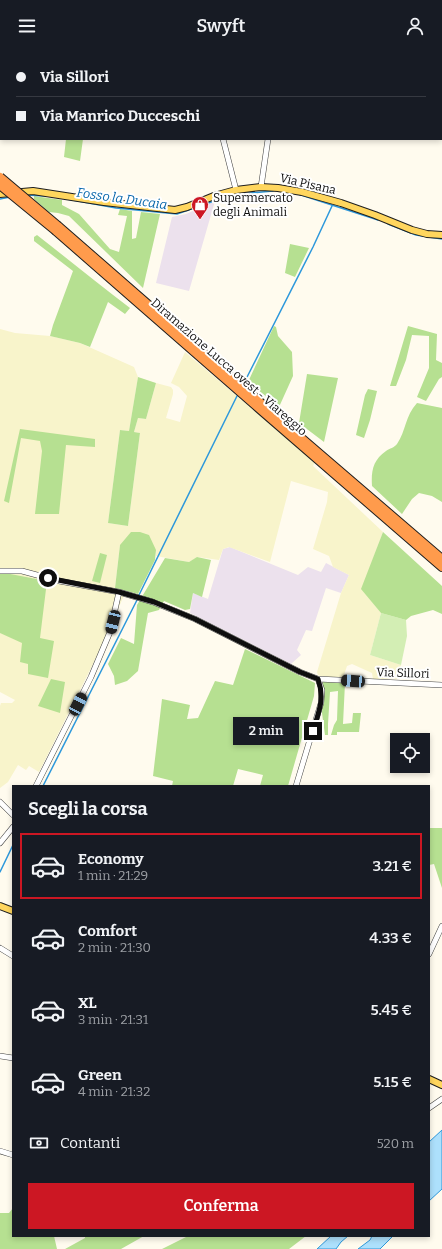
<!DOCTYPE html>
<html lang="it">
<head>
<meta charset="utf-8">
<style>
  body { margin:0; font-family:Bitter,serif; background:#242831; color:#f1f3f6; height:100vh; display:flex; flex-direction:column; font-size:15px; white-space:nowrap }
  * { box-sizing:border-box; margin:0 }
  p { font-size:13px; color:#9ea1a6 }
  .icon { flex:none; width:22px; height:22px; fill:none; stroke:currentColor; stroke-width:2; stroke-linecap:round; stroke-linejoin:round }
  .map { position:relative; flex:1; overflow:hidden }
  .side { position:absolute; left:12px; top:733px; width:418px; height:452px; display:flex; flex-direction:column; background:#171b24; border-radius:0px; box-shadow:0 2px 6px #0003 }
  .side>* { flex:none }
  .guide { position:absolute; left:0px; top:0px; width:442px; height:88px; box-shadow:0 2px 6px #0003; display:grid; align-content:center; height:88px; padding:0 16px; background:#171b24 }
  .controls { position:absolute; left:390px; top:681px; display:grid; gap:8px }
  .controls a { display:grid; place-items:center; width:40px; height:40px; border-radius:0px; background:#171b24; box-shadow:0 2px 6px #0003; font-size:20px }
  .end { position:absolute; width:18px; height:18px; margin:-9px; border:5px solid #0e0e0e; background:#fff; box-shadow:0 0 0 2px #fff }
  .from { border-radius:50% }
  .bubble { position:absolute; height:28px; border-radius:0px; background:#171b24; box-shadow:0 2px 6px #0003; font-size:13px; font-weight:600; line-height:28px; text-align:center }
  .car { position:absolute; width:12px; height:24px; margin:-12px -6px; border-radius:5px; box-shadow:0 0 3px 1px #0007; background:linear-gradient(#222 24%,#8ab4d8 0 40%,#222 0 76%,#8ab4d8 0 86%,#222 0) }
  .guide b { display:flex; align-items:center; gap:14px; height:38px; font-size:15px }
  .guide b+b { border-top:1px solid #363941 }
  .guide i { width:10px; height:10px; background:#f1f3f6 }
  ul { padding:0; list-style:none }
  li { display:flex; align-items:center; gap:12px; height:66px; margin:0 8px 6px; padding:0 8px; border:2px solid transparent; border-radius:0px }
  li div { flex:1 }
  li b { display:block; font-size:15px }
  li em { font-style:normal; font-weight:600 }
  li.on { border-color:#cc1723 }
  li>.icon { width:36px; height:36px; stroke-width:1.5 }
  h2 { padding:0 16px; font-size:18px; line-height:48px }
  .pay { display:flex; align-items:center; gap:10px; height:44px; padding:0 16px; font-size:15px }
  .pay p { margin-inline-start:auto }
  .button { display:flex; gap:8px; margin-top:auto; padding:8px 16px }
  .button a { flex:1; height:46px; border-radius:0px; background:#cc1723; color:#fff; font-size:16px; font-weight:600; line-height:46px; text-align:center }
  header { display:flex; justify-content:space-between; align-items:center; height:52px; padding:0 16px; background:#171b24; font-size:18px; font-weight:600 }
  .map>svg:first-child { display:block }
</style>
</head>
<body>
<header><svg class="icon" aria-label="menu" viewBox="0 0 24 24"><path d="M4 6h16M4 12h16M4 18h16"/></svg>Swyft<svg class="icon" aria-label="person" viewBox="0 0 24 24"><circle cx="12" cy="8" r="4"/><path d="M4 21q1-7 8-7t8 7"/></svg></header>
<div class="map">
<svg width="442" height="1197" viewBox="0 0 442 1197">
  <rect width="100%" height="100%" fill="#fffbee"/>
  <path fill="#ece1ed" d="M215 149 189 239 156 231 172 165 186 162Z
    M230 495 298 523 308 515 321 520 326 511 349 523 341 541 326 536 312 579 306 578 297 598 301 603 291 612 190 561 193 541 208 547 223 497Z"/>
  <path fill="#f8f4cb" d="M0 277 15 281 50 284 80 291 134 315 138 325 129 379 120 378 108 471 128 474 140 381 134 380 138 366 146 367 156 331 171 335 173 338V342L166 366 180 370 187 344 179 335 171 331 185 300 315 410 313 414 383 480 362 537 381 561 370 603 401 613 397 627H373L372 621 352 612 347 614 343 626 320 624 318 623 317 620 341 541 349 523 333 515 329 504 313 497 327 450 328 440 291 429 270 510 229 495 223 497 219 508 198 505 189 510 156 504V498L120 493 115 536 126 539 98 602 39 720 29 714 26 718 18 713 8 730 0 736V654L1 651H12L15 648 0 640Z"/>
  <path fill="#d3eeb4" d="M381 561 406 568 407 584 401 613 370 603Z"/>
  <path fill="#b6e091" d="M66 87H83L80 109 64 105Z
    M34 144 62 148V153L79 162 110 197 119 200 127 164 118 163 120 157 132 159V187L136 186 141 160 160 162 143 236 69 164 58 161 49 160 34 147Z
    M37 183C68 207 98 232 130 256L125 262 108 250 90 295 80 291 50 284 53 273 73 219 34 189V185Z
    M290 192 309 196 295 225 285 221Z
    M274 274 276 275 278 284 292 300 293 324 279 355 248 330Z
    M408 274 437 282 436 308 442 311V325L439 327 426 349 417 345 429 316V284L412 283 406 308 396 334H390Z
    M307 322 338 326 324 390 299 371Z
    M138 325 156 331 146 367 138 366 134 380 140 381 128 474 108 471 120 378 129 379Z
    M368 337 377 339 370 368 364 386 356 383 365 343Z
    M417 351 442 356V450L432 444 419 441 412 447 402 462 372 434C371 419 373 408 386 399 390 396 394 396 397 392 406 379 405 364 417 351Z
    M20 377 95 387V395L66 393 59 462H35L42 399 40 389 21 386 9 451 4 449Z
    M131 480H140L149 483 156 498 155 508 138 542 115 536 120 493Z
    M383 480 442 534V562L433 558 411 564 406 568 381 561 361 537Z
    M100 501 107 503 100 531 92 529Z
    M197 505 211 508 202 545 193 541 190 557 185 558 164 549 159 558 148 561 138 619 127 629 115 633 114 624 108 612 121 586 134 592 137 553 165 506 189 510Z
    M5 521 47 529 40 586 54 589 48 626 28 622V612L20 610 22 591 0 581V522Z
    M245 597 315 631 314 644 288 734H260L263 723 238 717 233 734H172L173 729 153 724 162 647 190 653 187 667 198 666 215 629 233 633Z
    M51 627 65 630 60 661 38 654Z
    M323 630 345 631 343 672 352 671 353 661H361L359 680H337V683H331L334 673 337 668 338 639 330 640 328 672V683H325L322 661Z
    M429 776H442V836L434 812 429 813Z
    M13 1156V1184H54L57 1197H0V1161H9Z
    M85 1184H144L121 1197H65L85 1186Z
    M188 1184H306L289 1197H162Z"/>
  <path fill="#ade0fc" stroke="#2d98db" d="M442 1078V1137L429 1149V1090Z
    M331 1184H348L341 1190 336 1197H317Z
    M372 1184H393L380 1197H358L370 1188Z"/>
  <g fill="none" stroke-linecap="round" stroke-linejoin="round">
    <path stroke="#2d98db" stroke-width="1.5" d="M298 142 378 168
      M26 143 46 144
      M0 147 10 145
      M67 147 116 156 177 162 231 143 273 139
      M388 172 416 183 442 187
      M244 331 313 195 332 154
      M139 543 237 344
      M43 734 137 548
      M0 820 13 793"/>
    <defs>
      <path id="minor" d="M28 1V0
        M220 1V0
        M223 87 236 138
        M261 135 268 87
        M0 519H22L59 529 119 540 153 550 195 567 300 620 318 627 442 633
        M36 734 91 625 110 580 119 540
        M296 734 321 651 322 638 318 627
        M0 750 13 763
        M0 791 13 775
        M0 896 13 904
        M429 902 442 874
        M0 1004 13 1006
        M429 1056 442 1047
        M0 1099 13 1103"/>
      <path id="major" d="M0 142 33 139 104 150 175 158 187 155 214 144 236 138 261 135 278 136 302 140 341 151 375 163 412 178 427 182 442 183
        M0 854 13 859
        M429 1027 442 1033"/>
      <path id="highway" d="M58 174 293 379 442 507
        M56 179C184 291 313 404 442 515"/>
    </defs>
    <use href="#minor" stroke="#414141" stroke-width="6"/>
    <use href="#major" stroke="#1f1f1f" stroke-width="8"/>
    <use href="#highway" stroke="#1f1f1f" stroke-width="10"/>
    <use href="#minor" stroke="#fff" stroke-width="5"/>
    <use href="#major" stroke="#ffd65e" stroke-width="6"/>
    <use href="#highway" stroke="#ff9b4c" stroke-width="8"/>
    <path stroke="#cc1723" stroke-width="1.5" d="M348 1 354 0
      M363 1 370 0
      M0 28H1"/>
    <defs>
      <path id="highway-bridge" d="M0 125 58 174
        M0 133 56 179"/>
    </defs>
    <use href="#highway-bridge" stroke="#1f1f1f" stroke-width="10" stroke-linecap="butt"/>
    <use href="#highway-bridge" stroke="#ff9b4c" stroke-width="8"/>
  </g>
  <g fill="none" stroke-linecap="round" stroke-linejoin="round">
    <path stroke="#0e0e0e" stroke-width="5" d="M48 526 119 540 154 550 195 567 300 620 318 627C325 647 319 659 313 679"/>
  </g>
  <defs>
    <symbol id="shop-pin" viewBox="-11 -11 22 30"><path d="M0 17L-7.5 6A9.5 9.5 0 1 1 7.5 6Z" fill="#cc1723" stroke="#fff"/><path d="M-5-2.5h2.3a2.7 3.5 0 0 1 5.4 0H5L5.5 6h-11ZM-1.5-2.5h3a1.5 2.3 0 0 0-3 0Z" fill="#fff"/></symbol>
  </defs>
  <g fill-rule="evenodd">
    <use href="#shop-pin" x="190" y="143" width="20" height="27"/>
  </g>
  <g text-anchor="middle" stroke-width="4" stroke-linejoin="round" paint-order="stroke">
    <g font-size="12" fill="#0e0e0e" stroke="#fff">
      <text transform="translate(308 132) rotate(13)" y="4">Via Pisana</text>
      <text transform="translate(229 315) rotate(41)" y="4">Diramazione Lucca ovest - Viareggio</text>
      <text transform="translate(403 621) rotate(2)" y="4">Via Sillori</text>
    </g>
    <g font-size="12" fill="#0e0e0e" stroke="#fff" text-anchor="start">
      <text x="213" y="150">Supermercato<tspan x="213" dy="14">degli Animali</tspan></text>
    </g>
    <g font-size="13" font-style="italic" fill="#0a68ac" stroke="#fff">
      <text transform="translate(122 146) rotate(8)" y="5">Fosso la Ducaia</text>
    </g>
  </g>
</svg>
<div class="controls">
<a><svg class="icon" aria-label="locate" viewBox="0 0 24 24"><circle cx="12" cy="12" r="6"/><path d="M12 2v4M12 18v4M2 12h4M18 12h4"/></svg></a>
</div>
<i class="end from" style="left:48px;top:526px"></i>
<i class="end" style="left:313px;top:679px"></i>
<div class="bubble" style="left:233px;top:665px;width:66px">2 min</div>
<i class="car" style="left:113px;top:570px;rotate:194deg"></i>
<i class="car" style="left:353px;top:629px;rotate:274deg"></i>
<i class="car" style="left:78px;top:652px;rotate:27deg"></i>
<div class="guide">
<b><i class="from"></i>Via Sillori</b>
<b><i></i>Via Manrico Ducceschi</b>
</div>
<section class="side">
<h2>Scegli la corsa</h2>
<ul>
<li class="on"><svg class="icon" aria-label="car" viewBox="0 0 24 24"><path d="M5 17H2v-5l4-1 3-4h7l3 4 3 1v5h-3M9 17h6M6 11h13"/><circle cx="7" cy="17" r="2"/><circle cx="17" cy="17" r="2"/></svg><div><b>Economy</b><p>1 min · 21:29</p></div><em>3.21 €</em></li>
<li><svg class="icon" aria-label="car" viewBox="0 0 24 24"><path d="M5 17H2v-5l4-1 3-4h7l3 4 3 1v5h-3M9 17h6M6 11h13"/><circle cx="7" cy="17" r="2"/><circle cx="17" cy="17" r="2"/></svg><div><b>Comfort</b><p>2 min · 21:30</p></div><em>4.33 €</em></li>
<li><svg class="icon" aria-label="car" viewBox="0 0 24 24"><path d="M5 17H2v-5l4-1 3-4h7l3 4 3 1v5h-3M9 17h6M6 11h13"/><circle cx="7" cy="17" r="2"/><circle cx="17" cy="17" r="2"/></svg><div><b>XL</b><p>3 min · 21:31</p></div><em>5.45 €</em></li>
<li><svg class="icon" aria-label="car" viewBox="0 0 24 24"><path d="M5 17H2v-5l4-1 3-4h7l3 4 3 1v5h-3M9 17h6M6 11h13"/><circle cx="7" cy="17" r="2"/><circle cx="17" cy="17" r="2"/></svg><div><b>Green</b><p>4 min · 21:32</p></div><em>5.15 €</em></li>
</ul>
<div class="pay"><svg class="icon" aria-label="cash" viewBox="0 0 24 24"><path d="M3 7h18v10H3z"/><circle cx="12" cy="12" r="2"/></svg>Contanti<p>520 m</p></div>
<div class="button"><a>Conferma</a></div>
</section>
</div>
</body>
</html>
